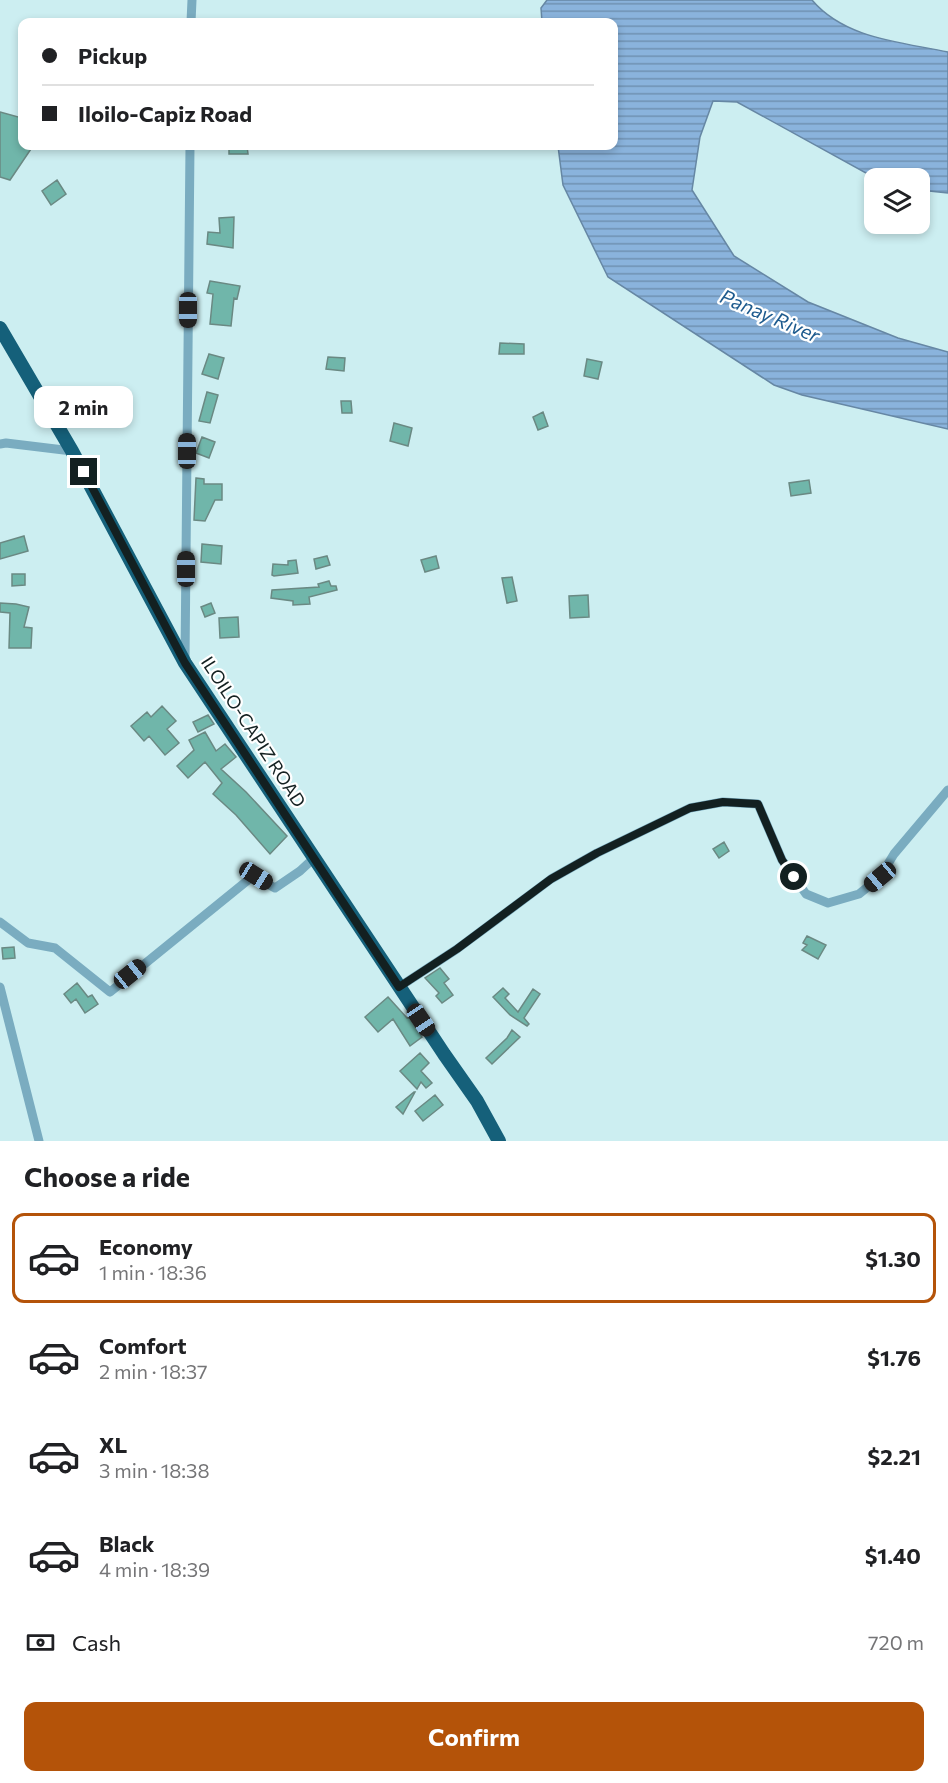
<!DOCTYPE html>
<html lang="en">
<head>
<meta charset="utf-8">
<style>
  body { margin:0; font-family:Commissioner,sans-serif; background:#f6f6f6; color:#202124; height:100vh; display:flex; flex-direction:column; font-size:22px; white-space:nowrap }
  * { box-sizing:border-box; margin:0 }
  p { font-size:20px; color:#757577 }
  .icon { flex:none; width:33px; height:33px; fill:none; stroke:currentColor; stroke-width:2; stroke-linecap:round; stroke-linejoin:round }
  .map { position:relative; height:1141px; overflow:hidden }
  .sheet { display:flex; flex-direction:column; background:#fff; flex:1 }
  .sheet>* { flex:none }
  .hud { position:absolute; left:18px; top:18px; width:600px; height:132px; border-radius:12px; box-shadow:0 3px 9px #0003; display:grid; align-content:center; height:132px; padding:0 24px; background:#fff }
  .tools { position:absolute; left:864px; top:168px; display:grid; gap:12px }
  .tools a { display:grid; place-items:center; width:66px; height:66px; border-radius:12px; background:#fff; box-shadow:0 3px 9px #0003; font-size:30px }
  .end { position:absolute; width:27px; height:27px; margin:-14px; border:8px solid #132021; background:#fff; box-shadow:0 0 0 3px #fff }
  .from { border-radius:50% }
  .bubble { position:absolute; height:42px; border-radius:12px; background:#fff; box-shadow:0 3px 9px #0003; font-size:20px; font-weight:700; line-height:42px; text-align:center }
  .car { position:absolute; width:18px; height:36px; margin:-18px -9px; border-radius:8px; box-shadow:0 0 4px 2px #0007; background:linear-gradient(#222 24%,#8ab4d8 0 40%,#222 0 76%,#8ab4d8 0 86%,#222 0) }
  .hud b { display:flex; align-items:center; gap:21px; height:57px; font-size:22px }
  .hud b+b { border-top:2px solid #e0e0e0 }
  .hud i { width:15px; height:15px; background:#202124 }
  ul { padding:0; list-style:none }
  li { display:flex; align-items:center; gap:18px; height:90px; margin:0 12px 9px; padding:0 12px; border:3px solid transparent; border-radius:12px }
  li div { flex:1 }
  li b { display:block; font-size:22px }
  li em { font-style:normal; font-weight:700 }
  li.on { border-color:#b45309 }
  li>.icon { width:54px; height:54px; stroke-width:1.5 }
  h2 { padding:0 24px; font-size:27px; line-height:72px }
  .pay { display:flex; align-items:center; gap:15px; height:66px; padding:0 24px; font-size:22px }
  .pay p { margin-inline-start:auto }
  .button { display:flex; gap:12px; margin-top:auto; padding:12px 24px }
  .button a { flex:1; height:69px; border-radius:12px; background:#b45309; color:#fff; font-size:24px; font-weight:700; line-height:69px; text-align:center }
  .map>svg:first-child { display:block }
</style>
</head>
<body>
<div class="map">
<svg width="948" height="1141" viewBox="0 0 948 1141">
  <defs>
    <pattern id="water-rules" width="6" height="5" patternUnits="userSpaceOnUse" patternTransform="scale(1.5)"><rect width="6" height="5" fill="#8ab3dc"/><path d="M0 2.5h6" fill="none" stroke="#7091b2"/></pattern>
  </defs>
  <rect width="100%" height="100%" fill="#cceef1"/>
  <path fill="url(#water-rules)" stroke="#6687a4" stroke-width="1.5" d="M547 0H812C845 39 901 42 948 52V193L920 190V178H875L737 102 713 101 700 137 692 190 734 256 808 302 898 338 948 352V429L802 395 774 385 608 277 563 185 558 146H614V22H542L541 8Z"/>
  <path fill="#70b6aa" stroke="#6a8983" stroke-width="1.5" d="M0 112 22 118V146H33L10 180 0 177Z
    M229 146H247L248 154H229Z
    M57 180 66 194 51 205 42 191Z
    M234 217 233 248 207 244 208 232 220 233 219 218Z
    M210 281 240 286 237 299 234 298 231 326 210 324 213 294 207 293Z
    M500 343 524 344V354H499Z
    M209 354 224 358 218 379 202 374Z
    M328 357 345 358 344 371 326 369Z
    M587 359 602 362 598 379 584 376Z
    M207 392 218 395 210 423 199 421Z
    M341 401H351L352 413H342Z
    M543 412 548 426 538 430 533 417Z
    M394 423 412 428 408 446 390 441Z
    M202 437 215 442 209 458 196 453Z
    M196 478 204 479V484H222V500H215L205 521 194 520Z
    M809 480 811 493 791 496 789 483Z
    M24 536 28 551 0 559V543Z
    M202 544 222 546 221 564 201 562Z
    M327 556 330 565 316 569 314 559Z
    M436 556 439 568 425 572 421 560Z
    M296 560 298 573 274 576 272 575 273 564 288 565V561Z
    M12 574H25V585L12 586Z
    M512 577 517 601 507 603 502 578Z
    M329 581 331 586H336L337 590 309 597 310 604 293 605V601L271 598 272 590 319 587 318 584Z
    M588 595 589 617 570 618 569 596Z
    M0 603 16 604 29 607 24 627 32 628 31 648H9L10 613 0 612Z
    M211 603 215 613 205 617 201 607Z
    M238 617 239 637 220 638 219 618Z
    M162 706 176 721 167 729 179 743 165 755 149 736 144 741 131 726 147 712 151 717Z
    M208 715 214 724 198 732 193 722Z
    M205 732 216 751 225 744 236 757 221 769 246 792 287 836 270 854 236 815 213 794 222 783 205 762 188 778 177 766 194 750 189 740Z
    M724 842 729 851 719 858 713 849Z
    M807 936 826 945 818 959 802 950 807 945 803 943Z
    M14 947 15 958 3 959 2 948Z
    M440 968 449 979 444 983 453 995 442 1003 436 996 439 993 425 978Z
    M77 983 88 997 92 995 98 1004 85 1013 76 999 71 1003 64 994Z
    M503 988 509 994 505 998 518 1012 533 989 540 994 524 1018 529 1024 527 1026 510 1015 493 997Z
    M388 997 407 1018 409 1017 422 1037 410 1046 393 1019 378 1032 365 1017Z
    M512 1030 520 1037 492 1064 486 1058 507 1038Z
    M420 1053 429 1063 421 1071 432 1083 426 1088 421 1082 417 1089 400 1071Z
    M414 1092H415L403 1114 396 1107Z
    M435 1095 443 1105 423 1121 415 1111Z"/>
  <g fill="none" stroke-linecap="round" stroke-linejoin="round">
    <path stroke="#7aacc0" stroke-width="9" d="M191 22 192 0
      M0 444 6 443 72 451
      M185 660 190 146
      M0 922 28 943 55 948 110 992 253 876 275 888 300 871 314 858
      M0 987 39 1141
      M399 987 457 949 551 879 597 853 690 808 723 802 758 804 782 860 806 894 828 903 859 894 880 877 894 854 948 790"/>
    <path stroke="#15607a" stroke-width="14" d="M0 328 72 451 185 663 444 1054 477 1101 499 1141"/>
  </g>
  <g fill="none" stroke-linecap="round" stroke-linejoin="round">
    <path stroke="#132021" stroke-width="8" d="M84 472 185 663 399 987 457 949 551 879 597 853 690 808 723 802 758 804 782 860 794 877"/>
  </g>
  <g text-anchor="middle" stroke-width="4.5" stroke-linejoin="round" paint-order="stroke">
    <g font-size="18" fill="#132021" stroke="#fff">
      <text transform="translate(253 732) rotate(57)" y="6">ILOILO-CAPIZ ROAD</text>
    </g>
    <g font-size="20" font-style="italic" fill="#1e5b8e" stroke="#fff">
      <text transform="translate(770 316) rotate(23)" y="7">Panay River</text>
    </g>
  </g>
</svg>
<div class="tools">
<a><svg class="icon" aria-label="layers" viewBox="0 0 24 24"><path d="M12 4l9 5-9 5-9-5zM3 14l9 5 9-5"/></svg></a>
</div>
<i class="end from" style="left:794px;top:877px"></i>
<i class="end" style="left:84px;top:472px"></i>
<div class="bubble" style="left:34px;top:386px;width:99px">2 min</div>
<i class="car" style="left:188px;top:310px;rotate:180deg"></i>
<i class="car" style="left:187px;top:451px;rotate:0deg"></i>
<i class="car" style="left:186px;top:569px;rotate:0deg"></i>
<i class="car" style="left:256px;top:876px;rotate:122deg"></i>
<i class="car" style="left:880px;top:877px;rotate:230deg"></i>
<i class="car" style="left:130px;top:974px;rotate:51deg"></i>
<i class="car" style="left:421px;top:1020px;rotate:146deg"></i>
<div class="hud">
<b><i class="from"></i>Pickup</b>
<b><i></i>Iloilo-Capiz Road</b>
</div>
</div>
<section class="sheet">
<h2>Choose a ride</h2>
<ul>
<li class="on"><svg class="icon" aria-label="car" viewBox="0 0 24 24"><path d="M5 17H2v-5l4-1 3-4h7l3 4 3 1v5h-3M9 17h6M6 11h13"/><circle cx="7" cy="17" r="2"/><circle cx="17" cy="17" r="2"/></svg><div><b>Economy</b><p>1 min · 18:36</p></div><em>$1.30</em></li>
<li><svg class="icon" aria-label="car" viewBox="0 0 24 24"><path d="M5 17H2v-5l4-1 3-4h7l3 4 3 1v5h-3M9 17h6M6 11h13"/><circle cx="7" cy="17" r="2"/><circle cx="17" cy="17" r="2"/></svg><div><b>Comfort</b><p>2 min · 18:37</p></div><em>$1.76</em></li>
<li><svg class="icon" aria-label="car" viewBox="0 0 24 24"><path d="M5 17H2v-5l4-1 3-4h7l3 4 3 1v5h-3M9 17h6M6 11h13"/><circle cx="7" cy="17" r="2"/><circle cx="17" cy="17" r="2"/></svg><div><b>XL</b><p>3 min · 18:38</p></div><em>$2.21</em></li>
<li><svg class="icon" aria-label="car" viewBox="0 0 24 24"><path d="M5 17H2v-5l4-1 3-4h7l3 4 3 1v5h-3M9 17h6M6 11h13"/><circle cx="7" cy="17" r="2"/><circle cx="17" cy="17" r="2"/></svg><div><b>Black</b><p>4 min · 18:39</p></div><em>$1.40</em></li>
</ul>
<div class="pay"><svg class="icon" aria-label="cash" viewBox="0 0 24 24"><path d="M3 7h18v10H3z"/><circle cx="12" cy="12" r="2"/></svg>Cash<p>720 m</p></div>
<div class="button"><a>Confirm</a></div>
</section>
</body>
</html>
